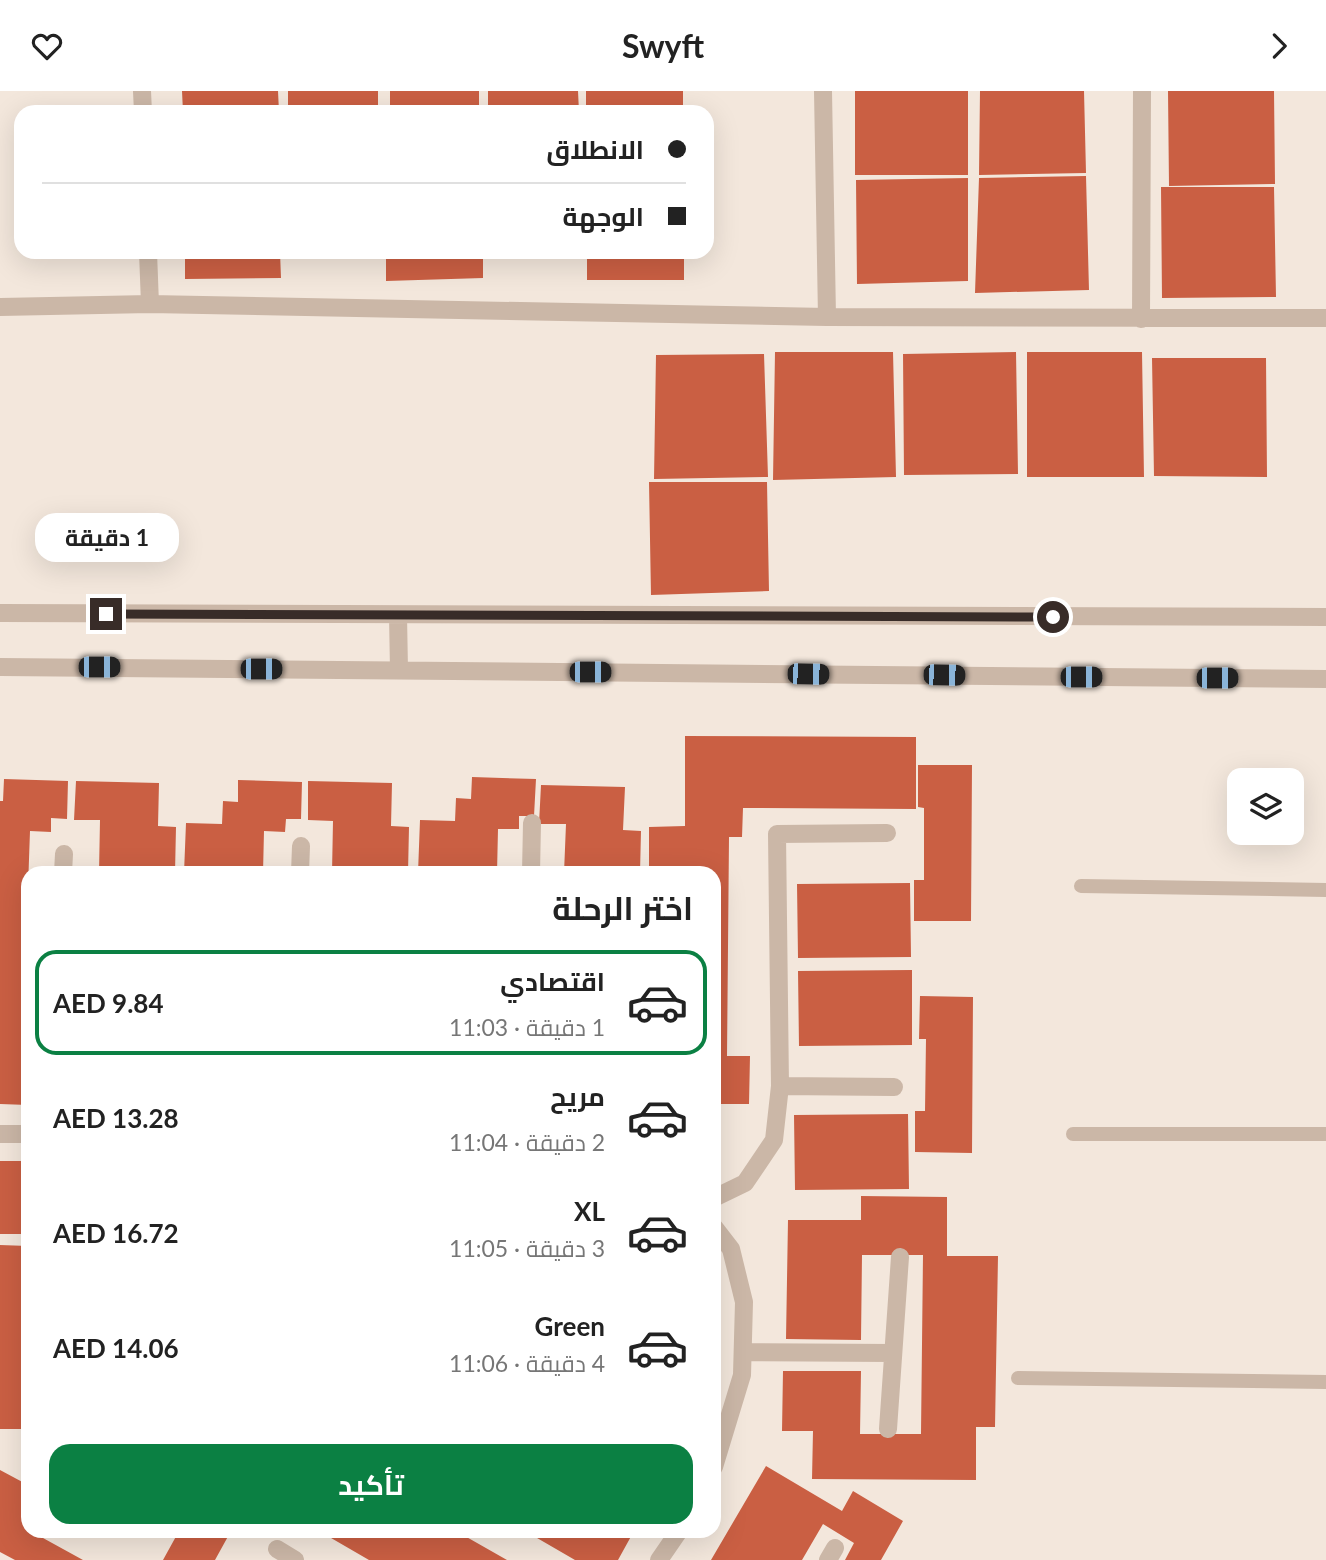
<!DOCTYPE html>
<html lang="ar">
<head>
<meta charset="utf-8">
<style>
  body { margin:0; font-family:Lato,Cairo,sans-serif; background:#f2f2f2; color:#222; direction:rtl; height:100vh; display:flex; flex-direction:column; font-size:26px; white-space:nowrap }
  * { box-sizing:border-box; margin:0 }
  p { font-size:23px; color:#767676 }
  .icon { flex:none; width:38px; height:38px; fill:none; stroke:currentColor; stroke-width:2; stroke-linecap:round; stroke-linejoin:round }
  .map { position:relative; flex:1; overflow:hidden; direction:ltr }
  .side { position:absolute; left:21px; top:775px; width:700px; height:672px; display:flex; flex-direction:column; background:#fff; border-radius:21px; box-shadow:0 7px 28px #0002; direction:rtl }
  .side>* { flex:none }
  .guide { position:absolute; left:14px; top:14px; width:700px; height:154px; border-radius:21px; box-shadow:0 7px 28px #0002; direction:rtl; display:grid; align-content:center; height:154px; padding:0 28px; background:#fff }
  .fabs { position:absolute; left:1227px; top:677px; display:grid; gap:14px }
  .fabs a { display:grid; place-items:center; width:77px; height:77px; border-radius:14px; background:#fff; box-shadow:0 7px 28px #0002; font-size:35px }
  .end { position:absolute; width:32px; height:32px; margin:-16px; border:9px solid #382c28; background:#fff; box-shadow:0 0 0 4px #fff }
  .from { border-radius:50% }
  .bubble { position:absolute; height:49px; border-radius:21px; background:#fff; box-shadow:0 7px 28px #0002; font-size:23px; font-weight:700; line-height:49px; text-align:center; direction:rtl }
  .car { position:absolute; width:21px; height:42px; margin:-21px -10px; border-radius:9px; box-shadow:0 0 5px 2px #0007; background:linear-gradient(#222 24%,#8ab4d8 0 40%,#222 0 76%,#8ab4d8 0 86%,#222 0) }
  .guide b { display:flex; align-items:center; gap:24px; height:66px; font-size:26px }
  .guide b+b { border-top:2px solid #e0e0e0 }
  .guide i { width:18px; height:18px; background:#222 }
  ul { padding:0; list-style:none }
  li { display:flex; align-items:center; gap:21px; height:105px; margin:0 14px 10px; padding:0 14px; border:4px solid transparent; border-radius:21px }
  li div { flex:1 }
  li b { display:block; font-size:26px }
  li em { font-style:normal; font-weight:700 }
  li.selected { border-color:#0b8043 }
  li>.icon { width:63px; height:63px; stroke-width:1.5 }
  h2 { padding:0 28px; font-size:32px; line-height:84px }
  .button { display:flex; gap:14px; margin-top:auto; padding:14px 28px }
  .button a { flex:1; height:80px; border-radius:21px; background:#0b8043; color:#fff; font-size:28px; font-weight:700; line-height:80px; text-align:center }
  header { display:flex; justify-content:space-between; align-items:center; height:91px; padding:0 28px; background:#fff; font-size:32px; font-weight:700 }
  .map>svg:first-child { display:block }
</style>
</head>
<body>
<header><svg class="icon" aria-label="forward" viewBox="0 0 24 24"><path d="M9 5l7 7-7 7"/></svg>Swyft<svg class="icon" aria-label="heart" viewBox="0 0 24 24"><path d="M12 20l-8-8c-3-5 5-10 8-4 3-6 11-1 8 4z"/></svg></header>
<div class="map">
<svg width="1326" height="1469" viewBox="0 0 1326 1469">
  <rect width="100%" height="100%" fill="#f3e7dc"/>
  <path fill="#ca5f43" d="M182 0H278L279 21H183Z
    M288 0H378V21H288Z
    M390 0H479V21H390Z
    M488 0H578L579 21H488Z
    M586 0H683V21H586Z
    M855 0H968V84H855Z
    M980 0H1084L1086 82 979 84Z
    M1168 0H1274L1275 93 1169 95Z
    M1086 85 1089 199 975 202 979 87Z
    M968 87V190L857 193 856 89Z
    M1161 96H1274L1276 206 1162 207Z
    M185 161H280L281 187 185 188Z
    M386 161H483V187L386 190Z
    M587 161H684V189H587Z
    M775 261H893L896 386 773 389Z
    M1016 261 1018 383 904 384 903 263Z
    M1027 261H1142L1144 386H1027Z
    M764 263 768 386 654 388 656 264Z
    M1152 267H1266L1267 386 1154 385Z
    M649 391H767L769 500 651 504Z
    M685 645 916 646V718L743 717 742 746H729L727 965H750L749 1013H714V782H649V736L685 735Z
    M918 674H972L971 830H914V789H924V717L918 716Z
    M472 686 536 688 534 725H519V738H498L497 782H418L420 729 455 730 456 707 471 708Z
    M4 688 68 690 67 728 51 727V741L30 740 22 966H28V1014L0 1013V710H3Z
    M238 689 302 691 301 728H286L285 741 264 740 263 782H184L186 732 222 733 223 710 238 711Z
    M76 690 159 692 158 735 176 736 175 782H99L100 729H74Z
    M308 690 392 692 391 735 409 736 408 782H332L333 730 308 729Z
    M541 694 625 696 623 739 641 740 640 782H564L566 733H539Z
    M910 792 911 866 798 867 797 793Z
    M912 879V954L799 955 798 880Z
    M920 905 973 906 972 1062 915 1061V1020H925L926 948H919Z
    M908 1023 909 1098 795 1099 794 1024Z
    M0 1070H28V1143H0Z
    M861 1105 947 1106V1165H998L995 1336H976V1389L812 1388 813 1340H782L783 1280H861L860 1343H921L923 1164H862L861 1249 786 1248 788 1129H861Z
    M0 1154 28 1155V1338H0Z
    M766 1375 842 1420 853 1400 903 1430 881 1469H845L854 1452 823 1433 802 1469H711Z
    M0 1379 28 1394V1440H47L43 1447 83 1469H15L0 1461Z
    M179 1440H231L215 1469H163Z
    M319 1440H456L507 1469H369Z
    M525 1440H634L618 1469H575Z"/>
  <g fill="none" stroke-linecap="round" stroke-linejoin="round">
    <path stroke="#cbb7a7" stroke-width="14" d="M1081 795 1326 799
      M1073 1043H1326
      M1018 1287 1326 1291"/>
    <path stroke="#cbb7a7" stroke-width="18" d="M142 0 143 21
      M823 0 827 226
      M148 161 150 213
      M0 216 150 213 827 226 1326 227
      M1141 228 1142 0
      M0 522 1326 526
      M398 524 399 579
      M0 576 1326 588
      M887 742 777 743 780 995 894 996
      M63 782 64 763
      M300 782 301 755
      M531 782 532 732
      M0 1043H28
      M714 1107 745 1092 774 1049 780 995
      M714 1136 731 1158 744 1211 742 1284 714 1376
      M743 1261 893 1262
      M888 1338 900 1166
      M277 1458 295 1469
      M659 1469 679 1440
      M828 1469 835 1457"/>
  </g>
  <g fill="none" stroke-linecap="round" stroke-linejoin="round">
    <path stroke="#382c28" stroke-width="9" d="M106 523 1053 526"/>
  </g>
</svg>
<div class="fabs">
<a><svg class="icon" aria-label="layers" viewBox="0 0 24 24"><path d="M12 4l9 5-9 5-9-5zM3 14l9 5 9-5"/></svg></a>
</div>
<i class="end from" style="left:1053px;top:526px"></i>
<i class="end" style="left:106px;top:523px"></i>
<div class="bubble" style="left:35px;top:422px;width:144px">1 دقيقة</div>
<i class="car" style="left:99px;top:576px;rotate:90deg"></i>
<i class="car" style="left:261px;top:578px;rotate:90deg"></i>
<i class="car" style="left:590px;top:581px;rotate:90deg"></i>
<i class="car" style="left:808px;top:583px;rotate:91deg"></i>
<i class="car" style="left:944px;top:584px;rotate:91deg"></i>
<i class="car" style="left:1081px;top:586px;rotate:90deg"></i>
<i class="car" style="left:1217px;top:587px;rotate:90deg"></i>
<div class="guide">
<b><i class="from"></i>الانطلاق</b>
<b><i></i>الوجهة</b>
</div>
<section class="side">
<h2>اختر الرحلة</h2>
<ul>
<li class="selected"><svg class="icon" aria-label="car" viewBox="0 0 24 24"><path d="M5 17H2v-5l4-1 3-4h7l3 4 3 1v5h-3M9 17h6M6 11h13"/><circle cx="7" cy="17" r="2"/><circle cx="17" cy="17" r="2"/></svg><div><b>اقتصادي</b><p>1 دقيقة · 11:03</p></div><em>AED 9.84</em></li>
<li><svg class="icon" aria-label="car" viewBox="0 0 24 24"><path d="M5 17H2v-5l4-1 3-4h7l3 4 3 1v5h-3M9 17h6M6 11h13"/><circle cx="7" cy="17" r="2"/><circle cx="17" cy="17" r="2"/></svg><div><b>مريح</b><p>2 دقيقة · 11:04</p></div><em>AED 13.28</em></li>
<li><svg class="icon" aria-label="car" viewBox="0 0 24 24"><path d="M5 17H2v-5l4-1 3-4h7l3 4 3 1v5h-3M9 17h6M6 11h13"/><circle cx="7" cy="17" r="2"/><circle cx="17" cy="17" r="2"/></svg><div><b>XL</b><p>3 دقيقة · 11:05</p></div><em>AED 16.72</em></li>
<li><svg class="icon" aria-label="car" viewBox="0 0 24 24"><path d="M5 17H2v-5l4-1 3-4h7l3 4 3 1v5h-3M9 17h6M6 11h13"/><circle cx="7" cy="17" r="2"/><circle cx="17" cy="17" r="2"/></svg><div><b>Green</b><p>4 دقيقة · 11:06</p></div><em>AED 14.06</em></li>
</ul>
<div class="button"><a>تأكيد</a></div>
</section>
</div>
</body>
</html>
